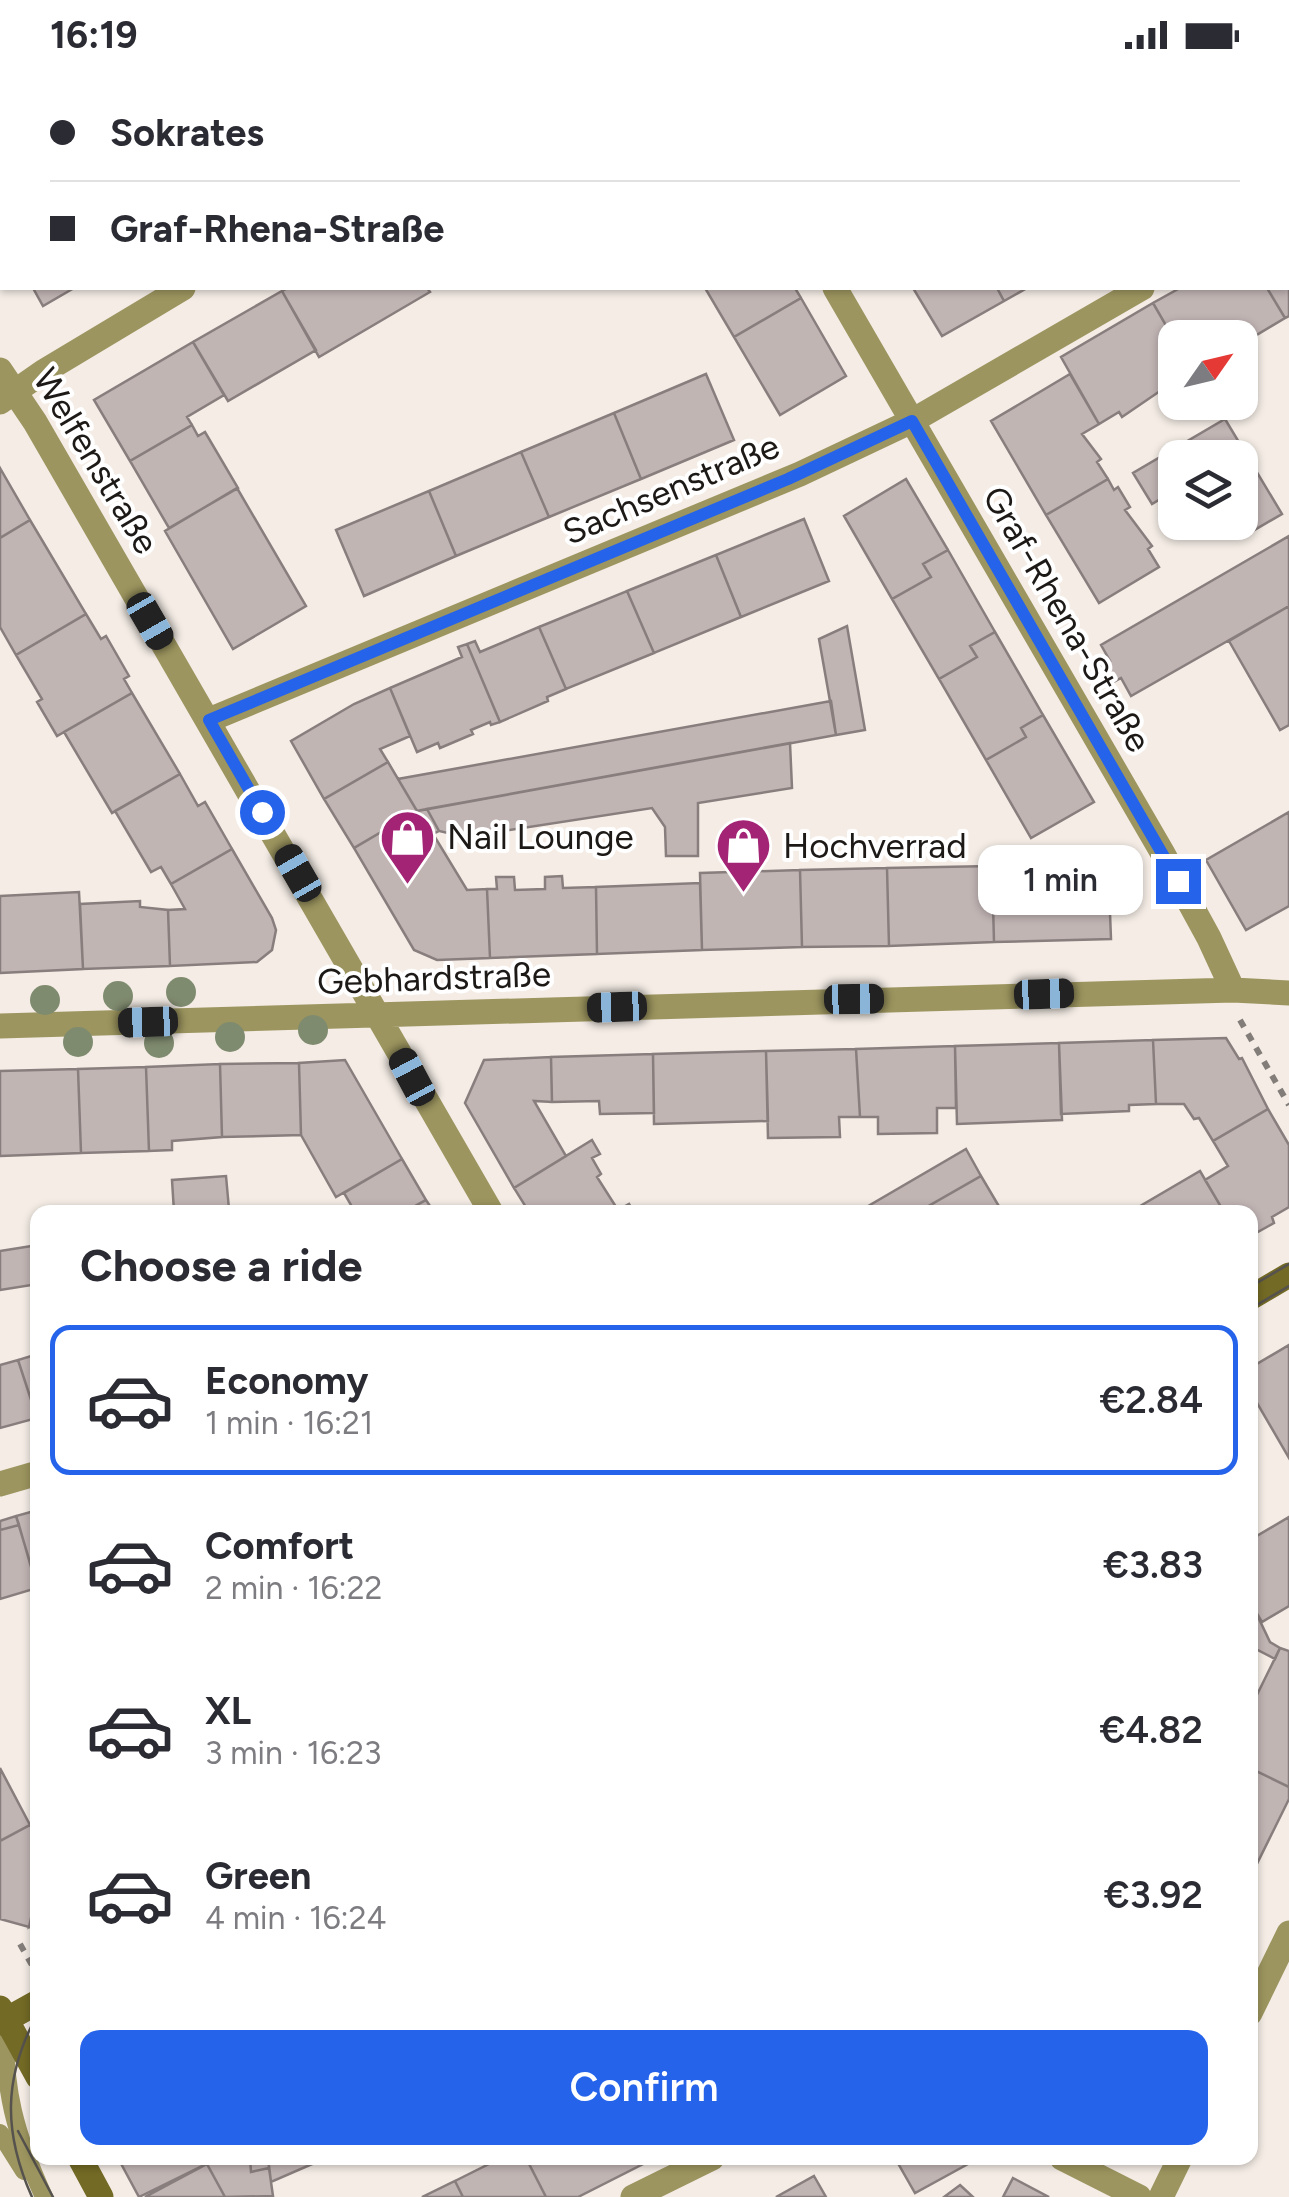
<!DOCTYPE html>
<html lang="en">
<head>
<meta charset="utf-8">
<style>
  body { margin:0; font-family:Figtree,sans-serif; background:#f7f7f7; color:#2b2b33; height:100vh; display:flex; flex-direction:column; font-size:38px; white-space:nowrap }
  * { box-sizing:border-box; margin:0 }
  p { font-size:32px; color:#7c7c81 }
  .icon { flex:none; width:55px; height:55px; fill:none; stroke:currentColor; stroke-width:2; stroke-linecap:round; stroke-linejoin:round }
  .map { position:relative; flex:1; overflow:hidden }
  .sheet { position:absolute; left:30px; top:1135px; width:1228px; height:960px; display:flex; flex-direction:column; background:#fff; border-radius:20px; box-shadow:0 2px 8px #0004 }
  .sheet>* { flex:none }
  .guide { position:absolute; left:0px; top:0px; width:1290px; height:220px; box-shadow:0 2px 8px #0004; display:grid; align-content:center; height:220px; padding:0 50px; background:#fff }
  .needle { width:65px; rotate:56deg }
  .tools { position:absolute; left:1158px; top:250px; display:grid; gap:20px }
  .tools a { display:grid; place-items:center; width:100px; height:100px; border-radius:20px; background:#fff; box-shadow:0 2px 8px #0004; font-size:50px }
  .end { position:absolute; width:45px; height:45px; margin:-22px; border:12px solid #2563eb; background:#fff; box-shadow:0 0 0 5px #fff }
  .from { border-radius:50% }
  .bubble { position:absolute; height:70px; border-radius:20px; background:#fff; box-shadow:0 2px 8px #0004; font-size:32px; font-weight:600; line-height:70px; text-align:center }
  .car { position:absolute; width:30px; height:60px; margin:-30px -15px; border-radius:12px; box-shadow:0 0 8px 2px #0007; background:linear-gradient(#222 24%,#8ab4d8 0 40%,#222 0 76%,#8ab4d8 0 86%,#222 0) }
  .guide b { display:flex; align-items:center; gap:35px; height:95px; font-size:38px }
  .guide b+b { border-top:2px solid #e1e1e2 }
  .guide i { width:25px; height:25px; background:#2b2b33 }
  ul { padding:0; list-style:none }
  li { display:flex; align-items:center; gap:30px; height:150px; margin:0 20px 15px; padding:0 30px; border:5px solid transparent; border-radius:20px }
  li div { flex:1 }
  li b { display:block; font-size:38px }
  li em { font-style:normal; font-weight:600 }
  li.on { border-color:#2563eb }
  li>.icon { width:90px; height:90px; stroke-width:1.5 }
  h2 { padding:0 50px; font-size:45px; line-height:120px }
  .primary-button { display:flex; gap:20px; margin-top:auto; padding:20px 50px }
  .primary-button a { flex:1; height:115px; border-radius:20px; background:#2563eb; color:#fff; font-size:40px; font-weight:600; line-height:115px; text-align:center }
  .status { display:flex; justify-content:space-between; align-items:center; height:70px; padding:0 50px; background:#fff; direction:ltr }
  .status svg { height:28px; fill:currentColor }
  .map>svg:first-child { display:block }
</style>
</head>
<body>
<div class="status"><b>16:19</b><svg viewBox="0 0 49 12"><path d="M0 12V9h3v3zM5 12V6h3v6zM10 12V3h3v9zM15 12V0h3v12zM26 1h20v11H26zM47 4h2v5h-2z"/></svg></div>
<div class="map">
<svg width="1289" height="2127" viewBox="0 0 1289 2127">
  <rect width="100%" height="100%" fill="#f4ece5"/>
  <path fill="#c1b5b4" stroke="#887e7d" stroke-width="2.5" d="M288 0H378L379 2H290Z
    M378 0H452L448 2Z
    M787 0H866L867 2H788Z
    M2 43V134L0 136V45Z
    M1289 153V246L1285 248 1267 218H1288Z
    M33 218H74L43 236Z
    M288 218H427L430 222 319 287 282 221Z
    M705 218H795L801 228 734 267Z
    M913 218H997L1004 231 942 266Z
    M997 218H1027L1004 231Z
    M1180 218H1267L1285 248 1240 275V268H1175V271L1153 233Z
    M282 221 316 280 228 331 193 272Z
    M801 228 846 306 780 345 734 267Z
    M1153 233 1175 271V319L1166 324 1163 319 1122 347 1119 342 1099 354 1061 287Z
    M193 272 224 325 187 347 192 355 130 391 94 330Z
    M706 304 734 370 641 409 614 343Z
    M1070 304 1099 354 1082 364 1101 389 1097 392 1108 409 1046 445 991 351Z
    M614 343 641 409 549 447 521 382Z
    M1225 349 1282 444 1251 462 1240 443V388H1175V420L1152 434 1133 403Z
    M192 355 198 366 205 362 238 418 169 458 130 391Z
    M521 382 549 447 456 486 429 421Z
    M0 398 30 450 0 468Z
    M906 409 948 480 923 494 931 507 892 529 844 446Z
    M1108 409 1114 420 1118 417 1130 437 1125 440 1152 476 1148 479 1159 497 1099 533 1046 445Z
    M237 418 306 536 233 579 165 461Z
    M429 421 456 486 364 526 336 460Z
    M804 449 829 511 741 547 716 485Z
    M30 450 86 544 16 585 0 557V468Z
    M1289 466V536L1131 626 1121 608 1108 615 1098 597 1110 591 1101 575Z
    M948 480 995 562 970 576 977 587 939 609 892 529 931 507 923 494Z
    M716 485 741 547 654 583 627 521Z
    M627 521 654 583 566 619 539 557Z
    M1289 536V655L1280 660 1229 571Z
    M86 544 101 569 106 566 129 606 124 609 132 623 57 666 37 632 42 629 16 585Z
    M847 556 865 660 836 665 819 569Z
    M539 557 566 619 547 627 548 631 500 652 467 574 475 571 480 582Z
    M995 562 1043 645 1021 658 1026 667 986 690 939 609 977 587 970 576Z
    M467 574 500 652 491 655 490 652 471 660 473 664 440 678 438 673 417 682 390 618 462 587 458 577Z
    M390 618 410 666 380 679 388 692 324 729 291 671 354 634Z
    M132 623 180 704 112 743 64 662Z
    M831 631 836 665 417 741 398 709Z
    M1043 645 1094 732 1031 768 986 690 1026 667 1021 658Z
    M790 673 792 718 698 733V786H666L665 757 652 738 465 767 439 761 427 739Z
    M388 692 417 741 354 778 324 729Z
    M180 704 198 736 205 732 232 779 171 814 161 797 151 802 115 741Z
    M427 739 439 761 433 764 467 820 487 819 490 888 437 890 414 880 354 778 417 741Z
    M1289 742V836L1246 860 1206 790Z
    M232 779 272 848 276 860 272 880 257 892 170 896 168 840 185 839 171 814Z
    M1035 795V803L1103 801 1104 843H1110L1111 869 994 872 992 796Z
    M992 796 994 872 889 876 887 798Z
    M887 798 889 876 802 877 800 800Z
    M800 800 802 877 702 880 700 803Z
    M562 806 563 818 596 817 597 884 490 888 487 819H497L496 807H514L515 820 545 819V807Z
    M700 813 702 880 597 884 596 817Z
    M79 822 83 899 0 903V826Z
    M140 831V837L168 840 170 896 83 899 80 834Z
    M1226 968 1239 989 1242 988 1268 1039 1213 1071 1199 1048 1194 1049 1184 1034H1156L1153 970Z
    M1153 970 1156 1034 1129 1035V1041L1061 1044 1059 973Z
    M1059 973 1062 1050 957 1054 955 976Z
    M955 976 956 1038H937V1063L878 1064V1047H860L856 979Z
    M856 979 860 1047H839L840 1067 768 1068 766 981Z
    M766 981 768 1051 654 1054 653 984Z
    M653 984 654 1043 600 1044 599 1031 552 1032 551 987Z
    M551 987 552 1032 534 1031 566 1086 514 1118 465 1033 484 990Z
    M345 990 402 1089 336 1127 301 1065 299 993Z
    M299 993 301 1065 222 1067 220 994Z
    M220 994 222 1067 172 1071V1080L149 1081 146 997Z
    M146 997 149 1081 81 1083 78 999Z
    M78 999 81 1083 0 1086V1001Z
    M1268 1039 1289 1075V1137L1272 1147 1274 1153 1256 1163 1254 1158 1250 1160V1142H1224L1205 1110 1228 1096 1213 1071Z
    M592 1070 600 1084 592 1088 601 1104 597 1107 618 1140 629 1134 634 1142H529L514 1118Z
    M966 1079 981 1106 918 1142H858Z
    M402 1089 426 1130 404 1142H355L344 1123Z
    M1200 1101 1224 1142H1130Z
    M226 1106 229 1139 174 1142 172 1110Z
    M981 1106 1000 1138 992 1142H918Z
    M426 1130 434 1142H404Z
    M38 1175V1214L0 1220V1181Z
    M1289 1275V1388L1250 1321V1298Z
    M38 1284V1347L37 1348 18 1290Z
    M18 1290 37 1348 0 1358V1295Z
    M38 1440V1519L16 1446Z
    M16 1446 19 1455 0 1460V1451Z
    M1289 1447V1536L1262 1552 1250 1532V1470Z
    M19 1455 37 1518 0 1529V1460Z
    M1251 1532 1270 1572 1280 1578 1275 1589 1250 1576Z
    M1280 1578 1289 1581V1717L1250 1698V1639Z
    M0 1698 30 1755 0 1771Z
    M1250 1698 1289 1717V1729L1250 1808Z
    M30 1755 38 1768V1817L29 1857 0 1849V1771Z
    M38 1817V1852L29 1857Z
    M118 2088H210L212 2091 139 2127Z
    M219 2088H250L251 2102 269 2098 273 2126 225 2127 207 2094Z
    M250 2088H268L269 2098 251 2102Z
    M268 2088H326L271 2112Z
    M501 2088H526L546 2127H463L455 2111Z
    M526 2088H647L649 2091 578 2127H546Z
    M895 2088H979L915 2123Z
    M207 2094 225 2127H145Z
    M814 2106 826 2127H776Z
    M1013 2108 1049 2127H1003Z
    M455 2111 463 2127H422Z
    M960 2115 973 2127H944Z"/>
  <g fill="none" stroke-linecap="round" stroke-linejoin="round">
    <path stroke="#837d79" stroke-width="6" stroke-dasharray="8 8" stroke-linecap="butt" d="M1240 950 1289 1035
      M20 1874 37 1904"/>
    <path stroke="#9c955f" stroke-width="18" d="M6 1950C2 2018 16 2066 44 2127
      M0 2063 24 2101"/>
    <path stroke="#9c955f" stroke-width="25" d="M710 0 711 2
      M543 2 547 0
      M1288 133 1289 132
      M835 218 1162 782 1209 868 1233 920
      M0 300 35 352 491 1142
      M0 332 43 302 183 218
      M209 650 800 404 912 351 1142 218
      M0 956 1233 920 1289 923
      M0 1414 38 1403
      M1250 1943 1289 1863
      M1062 2088 1139 2127
      M633 2127 712 2088
      M1161 2127 1180 2088"/>
    <path stroke="#736a25" stroke-width="25" d="M1250 1228 1289 1205
      M0 1938 38 2007
      M0 1953 38 1932
      M80 2088 101 2127"/>
    <path stroke="#56524e" stroke-width="2.5" d="M1250 1217 1289 1194
      M1250 1239 1289 1216
      M38 2022V2062
      M18 2061 53 2127
      M32 2127C3 2062 3 2007 38 1943"/>
  </g>
  <g fill="#7f8b6f">
    <circle cx="181" cy="922" r="15"/>
    <circle cx="118" cy="926" r="15"/>
    <circle cx="45" cy="930" r="15"/>
    <circle cx="313" cy="960" r="15"/>
    <circle cx="230" cy="967" r="15"/>
    <circle cx="78" cy="972" r="15"/>
    <circle cx="159" cy="973" r="15"/>
  </g>
  <g fill="none" stroke-linecap="round" stroke-linejoin="round">
    <path stroke="#2563eb" stroke-width="12" d="M262 742 209 650 788 409 912 351 1178 811"/>
  </g>
  <defs>
    <symbol id="shop-pin" viewBox="-11 -11 22 30"><path d="M0 17L-7.5 6A9.5 9.5 0 1 1 7.5 6Z" fill="#a32374" stroke="#fff"/><path d="M-5-2.5h2.3a2.7 3.5 0 0 1 5.4 0H5L5.5 6h-11ZM-1.5-2.5h3a1.5 2.3 0 0 0-3 0Z" fill="#fff"/></symbol>
  </defs>
  <g fill-rule="evenodd">
    <use href="#shop-pin" x="376" y="736" width="63" height="86"/>
    <use href="#shop-pin" x="712" y="744" width="63" height="86"/>
  </g>
  <g text-anchor="middle" stroke-width="8" stroke-linejoin="round" paint-order="stroke">
    <g font-size="35" fill="#1c1917" stroke="#fff">
      <text transform="translate(96 391) rotate(59)" y="12">Welfenstraße</text>
      <text transform="translate(671 419) rotate(-23)" y="12">Sachsenstraße</text>
      <text transform="translate(1067 549) rotate(60)" y="12">Graf-Rhena-Straße</text>
      <text transform="translate(434 908) rotate(-2)" y="12">Gebhardstraße</text>
    </g>
    <g font-size="35" fill="#1c1917" stroke="#fff" text-anchor="start">
      <text x="447" y="779">Nail Lounge</text>
      <text x="783" y="788">Hochverrad</text>
    </g>
  </g>
</svg>
<div class="tools">
<a><svg class="needle" viewBox="-14 -14 28 28"><path d="M0-13l5 13h-10z" fill="#e53935"/><path d="M0 13l5-13h-10z" fill="#7c7c81"/></svg></a>
<a><svg class="icon" aria-label="layers" viewBox="0 0 24 24"><path d="M12 4l9 5-9 5-9-5zM3 14l9 5 9-5"/></svg></a>
</div>
<i class="end from" style="left:262px;top:742px"></i>
<i class="end" style="left:1178px;top:811px"></i>
<div class="bubble" style="left:978px;top:775px;width:165px">1 min</div>
<i class="car" style="left:150px;top:551px;rotate:150deg"></i>
<i class="car" style="left:298px;top:803px;rotate:330deg"></i>
<i class="car" style="left:1044px;top:924px;rotate:88deg"></i>
<i class="car" style="left:854px;top:929px;rotate:89deg"></i>
<i class="car" style="left:617px;top:937px;rotate:268deg"></i>
<i class="car" style="left:148px;top:952px;rotate:268deg"></i>
<i class="car" style="left:412px;top:1007px;rotate:332deg"></i>
<div class="guide">
<b><i class="from"></i>Sokrates</b>
<b><i></i>Graf-Rhena-Straße</b>
</div>
<section class="sheet">
<h2>Choose a ride</h2>
<ul>
<li class="on"><svg class="icon" aria-label="car" viewBox="0 0 24 24"><path d="M5 17H2v-5l4-1 3-4h7l3 4 3 1v5h-3M9 17h6M6 11h13"/><circle cx="7" cy="17" r="2"/><circle cx="17" cy="17" r="2"/></svg><div><b>Economy</b><p>1 min · 16:21</p></div><em>€2.84</em></li>
<li><svg class="icon" aria-label="car" viewBox="0 0 24 24"><path d="M5 17H2v-5l4-1 3-4h7l3 4 3 1v5h-3M9 17h6M6 11h13"/><circle cx="7" cy="17" r="2"/><circle cx="17" cy="17" r="2"/></svg><div><b>Comfort</b><p>2 min · 16:22</p></div><em>€3.83</em></li>
<li><svg class="icon" aria-label="car" viewBox="0 0 24 24"><path d="M5 17H2v-5l4-1 3-4h7l3 4 3 1v5h-3M9 17h6M6 11h13"/><circle cx="7" cy="17" r="2"/><circle cx="17" cy="17" r="2"/></svg><div><b>XL</b><p>3 min · 16:23</p></div><em>€4.82</em></li>
<li><svg class="icon" aria-label="car" viewBox="0 0 24 24"><path d="M5 17H2v-5l4-1 3-4h7l3 4 3 1v5h-3M9 17h6M6 11h13"/><circle cx="7" cy="17" r="2"/><circle cx="17" cy="17" r="2"/></svg><div><b>Green</b><p>4 min · 16:24</p></div><em>€3.92</em></li>
</ul>
<div class="primary-button"><a>Confirm</a></div>
</section>
</div>
</body>
</html>
